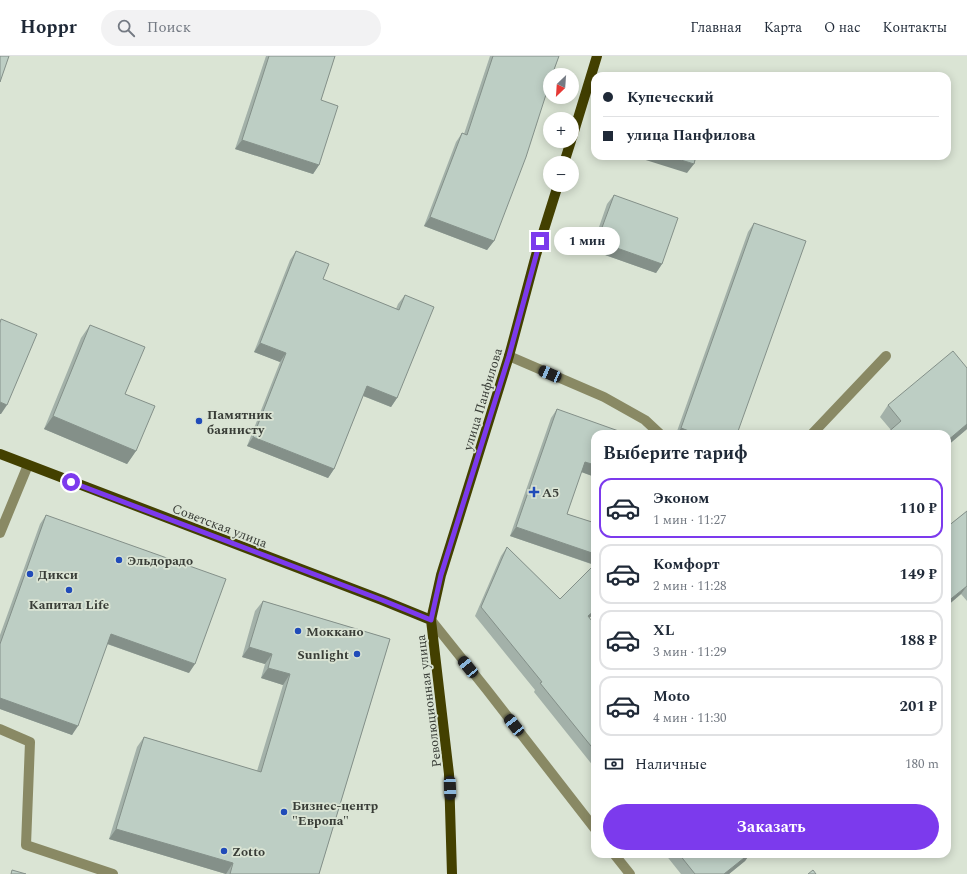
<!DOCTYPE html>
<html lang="ru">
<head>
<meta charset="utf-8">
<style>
  body { margin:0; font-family:Spectral,serif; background:#f2f2f3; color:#1f2937; height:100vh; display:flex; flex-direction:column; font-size:15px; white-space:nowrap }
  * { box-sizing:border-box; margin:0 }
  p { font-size:13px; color:#747a83 }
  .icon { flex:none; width:22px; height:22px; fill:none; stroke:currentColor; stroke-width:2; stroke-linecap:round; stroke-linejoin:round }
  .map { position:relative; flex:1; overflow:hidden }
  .panel { position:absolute; left:591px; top:374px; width:360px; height:428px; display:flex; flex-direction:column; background:#fff; border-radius:12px; box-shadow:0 2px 10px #0003 }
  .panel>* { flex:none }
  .top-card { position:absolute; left:591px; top:16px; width:360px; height:88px; border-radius:12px; box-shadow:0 2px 10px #0003; display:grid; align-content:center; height:88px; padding:0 12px; background:#fff }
  .needle { width:26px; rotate:205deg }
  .buttons { position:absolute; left:543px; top:12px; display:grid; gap:8px }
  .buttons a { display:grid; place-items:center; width:36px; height:36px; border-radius:50%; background:#fff; box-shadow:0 2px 10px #0003; font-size:20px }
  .end { position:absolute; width:18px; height:18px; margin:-9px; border:5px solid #7c3aed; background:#fff; box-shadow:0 0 0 2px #fff }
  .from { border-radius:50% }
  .bubble { position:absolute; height:28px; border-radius:14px; background:#fff; box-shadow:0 2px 10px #0003; font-size:13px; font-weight:700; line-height:28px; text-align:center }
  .car { position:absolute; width:12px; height:24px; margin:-12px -6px; border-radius:5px; box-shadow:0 0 3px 1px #0007; background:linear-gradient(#222 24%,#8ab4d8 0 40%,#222 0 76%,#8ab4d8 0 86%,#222 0) }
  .top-card b { display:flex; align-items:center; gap:14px; height:38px; font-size:15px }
  .top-card b+b { border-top:1px solid #e0e1e3 }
  .top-card i { width:10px; height:10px; background:#1f2937 }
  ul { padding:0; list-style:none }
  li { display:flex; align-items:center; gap:12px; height:60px; margin:0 8px 6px; padding:0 4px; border:2px solid #e0e1e3; border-radius:12px }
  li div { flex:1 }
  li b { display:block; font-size:15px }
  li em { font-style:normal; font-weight:700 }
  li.selected { border-color:#7c3aed }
  li>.icon { width:36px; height:36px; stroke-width:1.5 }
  h2 { padding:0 12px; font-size:18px; line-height:48px }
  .pay { display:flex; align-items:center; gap:10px; height:44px; padding:0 12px; font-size:15px }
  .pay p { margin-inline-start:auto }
  .primary-button { display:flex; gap:8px; margin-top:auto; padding:8px 12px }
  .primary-button a { flex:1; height:46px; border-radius:24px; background:#7c3aed; color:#fff; font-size:16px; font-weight:700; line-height:46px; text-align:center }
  header { display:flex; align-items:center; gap:24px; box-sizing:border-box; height:56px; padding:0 20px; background:#fff; border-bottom:1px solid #e0e1e3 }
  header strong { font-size:19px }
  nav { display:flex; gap:22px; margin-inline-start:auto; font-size:14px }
  .search { width:280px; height:36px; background:#f2f2f3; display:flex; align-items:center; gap:10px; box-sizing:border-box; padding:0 14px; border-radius:22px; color:#747a83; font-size:15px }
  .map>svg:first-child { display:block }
</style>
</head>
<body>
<header>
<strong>Hoppr</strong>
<div class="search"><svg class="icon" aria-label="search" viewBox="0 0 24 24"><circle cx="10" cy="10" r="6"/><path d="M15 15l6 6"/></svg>Поиск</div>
<nav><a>Главная</a><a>Карта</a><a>О нас</a><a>Контакты</a></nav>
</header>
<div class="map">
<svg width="967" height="818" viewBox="0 0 967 818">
  <rect width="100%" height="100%" fill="#dae4d4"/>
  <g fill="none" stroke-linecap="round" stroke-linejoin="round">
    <path stroke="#898964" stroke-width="10" d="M509 300 604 341 645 364 660 378
      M812 378 886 300
      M0 477 28 409
      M431 564 487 634 595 773
      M0 673 30 686 26 789 113 818
      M614 798 630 818"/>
    <path stroke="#434000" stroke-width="10" d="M572 82 597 0
      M564 107 571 85
      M0 398 382 544 431 564
      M452 818 449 718 431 564 441 519 509 300 536 199 558 129"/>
  </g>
  <path fill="#a3b1a9" d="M266 0H335L321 44 319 109 313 118 235 93Z
    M490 0H559L494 185 487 194 424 170 456 86 462 77 464 78Z
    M614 139 662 208 656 217 591 194 607 148Z
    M754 167 737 378H676L748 176Z
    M296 195 323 223 396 253 398 248 405 239 397 342 391 351 363 340 334 413 328 422 247 390 280 306 254 296 290 204Z
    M90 269 125 338 136 395 127 408 44 373 81 282Z
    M967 312V373L947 390 891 374 880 361 888 349Z
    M557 353 595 421 581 416 567 458 595 467V557L589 562 595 569V711H594L534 636 535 634 475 560 501 500 507 491 560 543 594 509 510 480 551 362Z
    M967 455V545L961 538 947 550V471Z
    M46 459 189 617 107 588 72 679 0 653V579L40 468Z
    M263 545 390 583 319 818H226L109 783 137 691 144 681 257 715 283 629 261 622 265 608 242 601 255 555Z
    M665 798H750L745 805 729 818H681Z"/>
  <path fill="#849089" d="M242 84 319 109 313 118 235 93Z
    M633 100H668L694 108 687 117Z
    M430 161 494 185 487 194 424 170Z
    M597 185 662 208 656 217 591 194Z
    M260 287 286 297 280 306 254 296Z
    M367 330 397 342 391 351 361 339Z
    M0 346 7 349 1 358H0Z
    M53 360 136 395 127 408 44 373Z
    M967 368V373L947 390V385Z
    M681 372 697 378H677Z
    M253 381 334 413 328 422 247 390Z
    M585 406 595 409V421L579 415Z
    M516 471 595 498V509L510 480Z
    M967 530 961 538 947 550V546Z
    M595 554V557L581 569 588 560Z
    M111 578 195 608 189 617 105 587Z
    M249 591 272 598 265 608 242 601Z
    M268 612 290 618 283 629 261 622Z
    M0 642 78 670 72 679 0 653Z
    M116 773 233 807 226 818 109 783Z
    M749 798H750L745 805 729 818H724Z"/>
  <path fill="#bdcec4" stroke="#849089" d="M0 0H9L0 26Z
    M269 0H335L321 44 338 50 319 109 242 84Z
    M493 0H559L552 19H550V26L526 101 494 185 430 161 462 77 467 79Z
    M657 17 666 20H657Z
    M668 100H696L694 108Z
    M614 139 678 162 662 208 597 185Z
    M754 167 806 185 737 378H697L681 372Z
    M296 195 329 208 323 223 399 254 405 239 434 251 397 342 367 330 334 413 253 381 286 297 260 287Z
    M1 263 37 278 7 349 0 346V267Z
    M90 269 145 291 125 338 155 350 136 395 53 360Z
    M953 295 967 312V368L947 385V378H886L901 365 888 349Z
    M557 353 627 378H595V409L585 406 567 458 595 467V498L516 471Z
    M967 455V530L947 546V471Z
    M46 459 226 523 195 608 111 578 78 670 0 642V588Z
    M507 491 560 543 595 508V554L588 560 595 569V695L540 627 542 626 481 551Z
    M263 545 390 583 319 818H230L233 807 116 773 144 681 261 716 290 618 268 612 272 598 249 591Z
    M679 798H749L724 818H695Z
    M12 814 26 818H11Z
    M813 814 816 818H808Z"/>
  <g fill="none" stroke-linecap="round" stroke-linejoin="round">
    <path stroke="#7c3aed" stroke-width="5" d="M71 426 382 544 431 564 441 519 509 300 540 185"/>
  </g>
  <g fill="#204bb9" stroke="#dae4d4" stroke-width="1.5">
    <circle cx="199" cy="365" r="4"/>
    <path d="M532 430h4v4h4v4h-4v4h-4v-4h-4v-4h4z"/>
    <circle cx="119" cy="504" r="4"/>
    <circle cx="30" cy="518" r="4"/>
    <circle cx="69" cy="534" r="4"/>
    <circle cx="298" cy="575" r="4"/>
    <circle cx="357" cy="598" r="4"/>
    <circle cx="284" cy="756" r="4"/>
    <circle cx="224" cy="795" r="4"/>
  </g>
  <g text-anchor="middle" stroke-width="3.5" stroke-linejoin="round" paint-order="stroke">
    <g font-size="13" fill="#393d37" stroke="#dae4d4">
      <text transform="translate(482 343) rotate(-73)" y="5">улица Панфилова</text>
      <text transform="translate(220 469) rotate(21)" y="5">Советская улица</text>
      <text transform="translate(428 645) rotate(-97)" y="5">Революционная улица</text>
    </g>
    <g font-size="13" font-weight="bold" fill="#393d37" stroke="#dae4d4" text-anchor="start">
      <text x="207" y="363">Памятник<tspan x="207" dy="15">баянисту</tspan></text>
      <text x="542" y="441">А5</text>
      <text x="127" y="509">Эльдорадо</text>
      <text x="38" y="523">Дикси</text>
      <text x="69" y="553" text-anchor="middle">Капитал Life</text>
      <text x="306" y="580">Моккано</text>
      <text x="349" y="603" text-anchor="end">Sunlight</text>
      <text x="292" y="754">Бизнес-центр<tspan x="292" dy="15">"Европа"</tspan></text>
      <text x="232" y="800">Zotto</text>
    </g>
  </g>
</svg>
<div class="buttons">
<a><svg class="needle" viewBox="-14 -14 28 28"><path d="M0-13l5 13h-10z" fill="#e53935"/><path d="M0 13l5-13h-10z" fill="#747a83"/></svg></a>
<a>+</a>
<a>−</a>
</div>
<i class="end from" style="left:71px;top:426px"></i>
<i class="end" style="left:540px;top:185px"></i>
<div class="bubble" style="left:554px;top:171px;width:66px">1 мин</div>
<i class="car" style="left:550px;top:318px;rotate:293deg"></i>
<i class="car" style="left:468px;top:611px;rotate:321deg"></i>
<i class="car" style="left:514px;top:669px;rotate:322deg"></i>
<i class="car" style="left:450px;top:732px;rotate:178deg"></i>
<div class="top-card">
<b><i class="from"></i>Купеческий</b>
<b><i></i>улица Панфилова</b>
</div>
<section class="panel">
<h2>Выберите тариф</h2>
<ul>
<li class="selected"><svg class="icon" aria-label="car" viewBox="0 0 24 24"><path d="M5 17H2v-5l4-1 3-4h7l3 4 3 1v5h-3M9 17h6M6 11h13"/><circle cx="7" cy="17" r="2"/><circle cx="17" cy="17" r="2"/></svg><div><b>Эконом</b><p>1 мин · 11:27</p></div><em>110 ₽</em></li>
<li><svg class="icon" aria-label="car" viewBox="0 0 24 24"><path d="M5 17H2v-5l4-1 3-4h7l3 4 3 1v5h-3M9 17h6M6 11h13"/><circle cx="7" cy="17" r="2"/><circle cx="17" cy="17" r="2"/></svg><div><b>Комфорт</b><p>2 мин · 11:28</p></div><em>149 ₽</em></li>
<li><svg class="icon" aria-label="car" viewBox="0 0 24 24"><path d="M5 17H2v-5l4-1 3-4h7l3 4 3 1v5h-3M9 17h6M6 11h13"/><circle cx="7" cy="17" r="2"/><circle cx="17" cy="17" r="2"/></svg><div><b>XL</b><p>3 мин · 11:29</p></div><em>188 ₽</em></li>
<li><svg class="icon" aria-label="car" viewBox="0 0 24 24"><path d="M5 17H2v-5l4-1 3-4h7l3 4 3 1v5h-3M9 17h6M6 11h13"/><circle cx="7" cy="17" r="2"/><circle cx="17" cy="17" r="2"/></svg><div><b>Moto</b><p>4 мин · 11:30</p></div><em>201 ₽</em></li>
</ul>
<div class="pay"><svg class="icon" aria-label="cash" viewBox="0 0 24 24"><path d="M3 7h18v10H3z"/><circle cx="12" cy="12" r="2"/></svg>Наличные<p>180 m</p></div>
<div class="primary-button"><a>Заказать</a></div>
</section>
</div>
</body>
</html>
